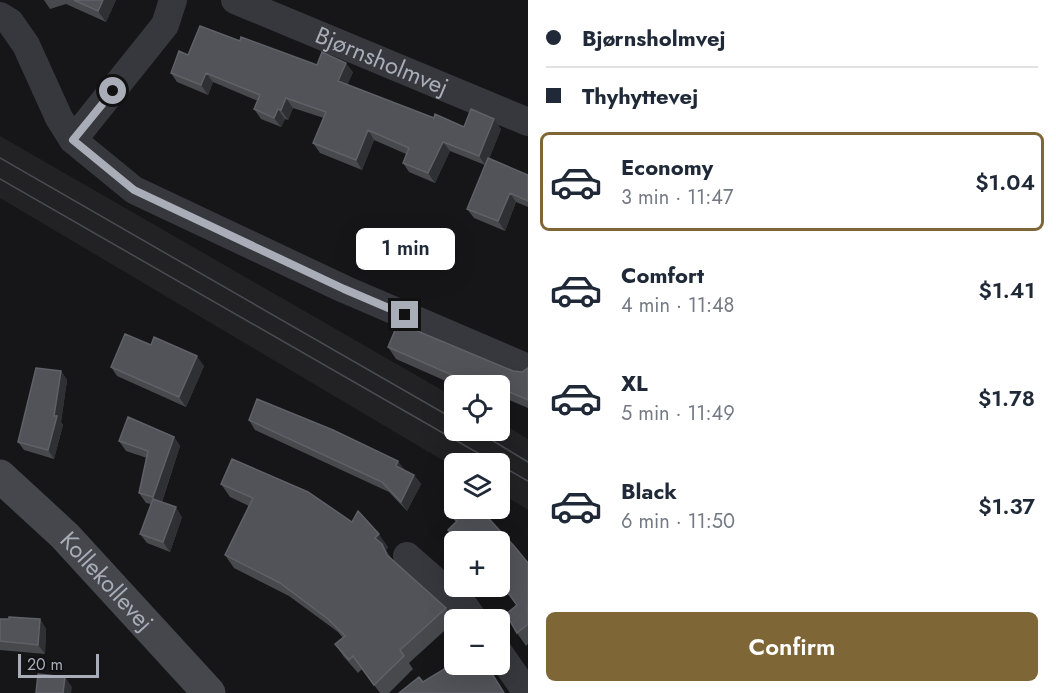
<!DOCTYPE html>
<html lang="en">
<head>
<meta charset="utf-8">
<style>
  body { margin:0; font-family:Jost,sans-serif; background:#f2f2f3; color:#1f2937; height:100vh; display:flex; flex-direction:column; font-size:22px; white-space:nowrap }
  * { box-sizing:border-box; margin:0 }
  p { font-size:20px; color:#747a83 }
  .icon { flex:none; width:33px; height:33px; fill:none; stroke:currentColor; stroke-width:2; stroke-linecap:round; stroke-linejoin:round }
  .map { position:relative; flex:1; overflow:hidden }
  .details { display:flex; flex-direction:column; background:#fff; width:528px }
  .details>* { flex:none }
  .banner { display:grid; align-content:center; height:132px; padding:0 18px; background:#fff }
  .buttons { position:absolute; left:444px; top:375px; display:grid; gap:12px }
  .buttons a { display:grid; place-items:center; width:66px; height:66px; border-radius:9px; background:#fff; box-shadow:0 6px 24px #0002; font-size:30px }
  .scale { position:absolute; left:18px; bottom:15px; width:81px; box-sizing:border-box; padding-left:6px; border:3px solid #a8adb8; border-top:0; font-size:16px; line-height:21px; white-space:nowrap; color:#a8adb8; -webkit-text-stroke:4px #111113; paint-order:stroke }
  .end { position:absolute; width:27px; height:27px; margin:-14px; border:8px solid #a8adb8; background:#111; box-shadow:0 0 0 3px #111 }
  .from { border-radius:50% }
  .bubble { position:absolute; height:42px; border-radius:9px; background:#fff; box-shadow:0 6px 24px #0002; font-size:20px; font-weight:600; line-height:42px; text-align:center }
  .banner b { display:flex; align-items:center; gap:21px; height:57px; font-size:22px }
  .banner b+b { border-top:2px solid #e0e1e3 }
  .banner i { width:15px; height:15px; background:#1f2937 }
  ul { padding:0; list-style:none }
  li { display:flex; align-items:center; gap:18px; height:99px; margin:0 12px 9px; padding:0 6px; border:3px solid transparent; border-radius:9px }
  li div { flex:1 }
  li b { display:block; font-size:22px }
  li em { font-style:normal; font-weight:600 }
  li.active { border-color:#7e6636 }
  li>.icon { width:54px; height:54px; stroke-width:1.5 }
  .action { display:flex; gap:12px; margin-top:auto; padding:12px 18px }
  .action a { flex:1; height:69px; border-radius:9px; background:#7e6636; color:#fff; font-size:24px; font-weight:600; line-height:69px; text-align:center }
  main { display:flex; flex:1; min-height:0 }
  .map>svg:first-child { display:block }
</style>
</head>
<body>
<main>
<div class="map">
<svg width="528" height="693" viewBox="0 0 528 693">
  <rect width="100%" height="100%" fill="#161618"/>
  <path fill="#222225" d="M0 136 454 397V430H500V422L528 439V510L500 493V464H454V467L0 198Z"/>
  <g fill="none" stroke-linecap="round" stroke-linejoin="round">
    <g stroke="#37383d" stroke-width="28">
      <path id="s1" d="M235 0 528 122"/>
      <path d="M0 16 10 22 26 45 59 118 73 140 134 190 344 289 528 368"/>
      <path d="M73 140 165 25 173 0"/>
      <path d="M407 556 465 607 474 620"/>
      <path d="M500 654 527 693"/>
    </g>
    <path stroke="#45474d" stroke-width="33" id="s2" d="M0 476 65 536 209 693"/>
    <path stroke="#4a4c52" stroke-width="1.5" d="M0 158 454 419
      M0 179 497 464
      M475 430 528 462
      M500 465 528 481"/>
  </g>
  <path fill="#47494d" d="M44 0H116L106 22 66 4 50 9Z
    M240 41 317 65 353 72 347 85 434 118 464 127 501 129 489 159 528 175V207L516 202 505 231 474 218 467 209 485 165 450 151 435 183 409 172 403 163 406 154 374 140 362 170 320 153 313 143 324 118 293 108 288 120 285 119 281 127 261 119 254 109 258 101 213 82 208 95 177 82 171 73 188 55Z
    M388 347 513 371 522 372 528 368V408L500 396V386H457L396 359Z
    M204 366 186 407 117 376 111 367Z
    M61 371 67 380 61 422 63 425 54 459 24 450 18 442Z
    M249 420 404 470 414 475 421 484 407 511 389 492 255 430Z
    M174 437 180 446 162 502 182 517 170 552 147 543 140 534 151 504 146 503 139 493 147 458 126 451 119 441Z
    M221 484 388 547 386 550 392 560 446 608 454 622 409 663 413 669 389 693H380L362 669 358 673 344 657 335 644 343 638 338 632 289 596 234 568 225 555 249 506 230 497Z
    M456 508H479L514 546 528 563V644L526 646 517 633 506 614 516 605 500 583V542H456L448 530 456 522 450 514Z
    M0 619H40L46 629 45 654 0 650Z"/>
  <path fill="#2f3033" d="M103 0H116L106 22 98 11Z
    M346 63 353 72 345 91 338 81Z
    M206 73 213 82 208 95 201 85Z
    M286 98 293 108 288 120 281 110Z
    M278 109 285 119 281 127 274 118Z
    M494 119 501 129 486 166 479 156Z
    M368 130 374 140 362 170 356 160Z
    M443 142 450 151 435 183 428 173Z
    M510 193 516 202 505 231 498 221Z
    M197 356 204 366 186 407 179 397Z
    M61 371 67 380 61 422 63 425 54 459 48 450 54 416Z
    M174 437 180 446 160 507 153 497Z
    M398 461 405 470 396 466Z
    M414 475 421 484 407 511 401 502Z
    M176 507 182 517 170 552 163 542Z
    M379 534 388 547 386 550 391 558 396 568 375 538Z
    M40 619 46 629 45 654 38 645Z
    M486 664H487L505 693H504Z
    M65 677 72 687 71 693H63Z"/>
  <path fill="#525359" stroke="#5f6168" stroke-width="1.5" d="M74 0H103L98 11Z
    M200 26 240 41 241 37 317 65 322 52 346 63 338 81 434 118 435 114 464 127 471 109 494 119 479 156 443 142 428 173 403 163 409 148 368 130 356 160 313 143 326 112 286 98 281 110 278 109 274 118 254 109 260 95 206 73 201 85 171 73 179 51 188 55Z
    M488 158 528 175V201L510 193 498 221 467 209Z
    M398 323 513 371 522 372 528 368V400L500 388V386H494L484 381 482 386H477L388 347Z
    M125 334 151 345 154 337 197 356 179 397 111 367Z
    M36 368 61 371 54 416H57L48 450 18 442Z
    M257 399 333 430 398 461 396 466 414 475 401 502 382 482 249 420Z
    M128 417 174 437 153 497 139 493 148 451 119 441Z
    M232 459 308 492 352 522 358 511 379 534 375 538 382 544 387 555 446 608 400 650 404 656 374 685 353 656 349 660 335 644 345 636 328 619 280 583 225 555 253 498 221 484Z
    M153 499 176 507 163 542 140 534Z
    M456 508H479L514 546 528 563V624L517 633 506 614 517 605 500 582V542H460L448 530 457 521 450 514Z
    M9 617 40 619 38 645 0 641V619H9Z
    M454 663V664H486L504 693H399L419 677 423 682Z
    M38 674 65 677 63 693H36Z"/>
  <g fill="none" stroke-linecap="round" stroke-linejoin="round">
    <path stroke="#a8adb8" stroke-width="8" d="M113 91 73 140 134 190 344 289 405 315"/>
  </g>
  <g text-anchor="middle" stroke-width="6" stroke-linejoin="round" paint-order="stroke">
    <g font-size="24" fill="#a8adb8" stroke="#111113">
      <text dy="8" stroke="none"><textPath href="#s1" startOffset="159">Bjørnsholmvej</textPath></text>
      <text dy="8" stroke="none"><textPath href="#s2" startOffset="150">Kollekollevej</textPath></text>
    </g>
  </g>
</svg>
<div class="buttons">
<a><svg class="icon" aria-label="locate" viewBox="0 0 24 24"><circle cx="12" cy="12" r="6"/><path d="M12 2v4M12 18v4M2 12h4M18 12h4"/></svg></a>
<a><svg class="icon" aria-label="layers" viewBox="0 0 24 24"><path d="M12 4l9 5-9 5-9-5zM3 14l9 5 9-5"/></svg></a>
<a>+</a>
<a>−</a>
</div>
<div class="scale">20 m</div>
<i class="end from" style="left:113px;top:91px"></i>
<i class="end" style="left:405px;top:315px"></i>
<div class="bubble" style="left:356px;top:228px;width:99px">1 min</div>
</div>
<section class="details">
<div class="banner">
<b><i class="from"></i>Bjørnsholmvej</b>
<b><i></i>Thyhyttevej</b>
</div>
<ul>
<li class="active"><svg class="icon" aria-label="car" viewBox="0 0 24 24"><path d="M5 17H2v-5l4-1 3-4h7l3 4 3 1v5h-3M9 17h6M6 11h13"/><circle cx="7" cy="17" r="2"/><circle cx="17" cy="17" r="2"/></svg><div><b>Economy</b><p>3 min · 11:47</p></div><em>$1.04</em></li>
<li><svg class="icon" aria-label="car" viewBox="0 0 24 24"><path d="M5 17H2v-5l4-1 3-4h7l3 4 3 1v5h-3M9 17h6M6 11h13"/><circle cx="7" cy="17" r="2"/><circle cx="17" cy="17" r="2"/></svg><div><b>Comfort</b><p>4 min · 11:48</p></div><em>$1.41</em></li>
<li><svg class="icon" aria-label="car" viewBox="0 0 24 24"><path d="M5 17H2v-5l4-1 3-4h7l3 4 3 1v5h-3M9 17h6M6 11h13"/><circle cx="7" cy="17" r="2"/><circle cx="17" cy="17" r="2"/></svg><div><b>XL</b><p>5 min · 11:49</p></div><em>$1.78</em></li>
<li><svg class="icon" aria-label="car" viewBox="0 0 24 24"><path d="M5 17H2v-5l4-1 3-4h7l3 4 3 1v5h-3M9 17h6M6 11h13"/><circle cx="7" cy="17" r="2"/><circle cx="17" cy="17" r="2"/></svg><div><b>Black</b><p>6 min · 11:50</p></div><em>$1.37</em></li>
</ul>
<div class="action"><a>Confirm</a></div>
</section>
</main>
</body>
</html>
